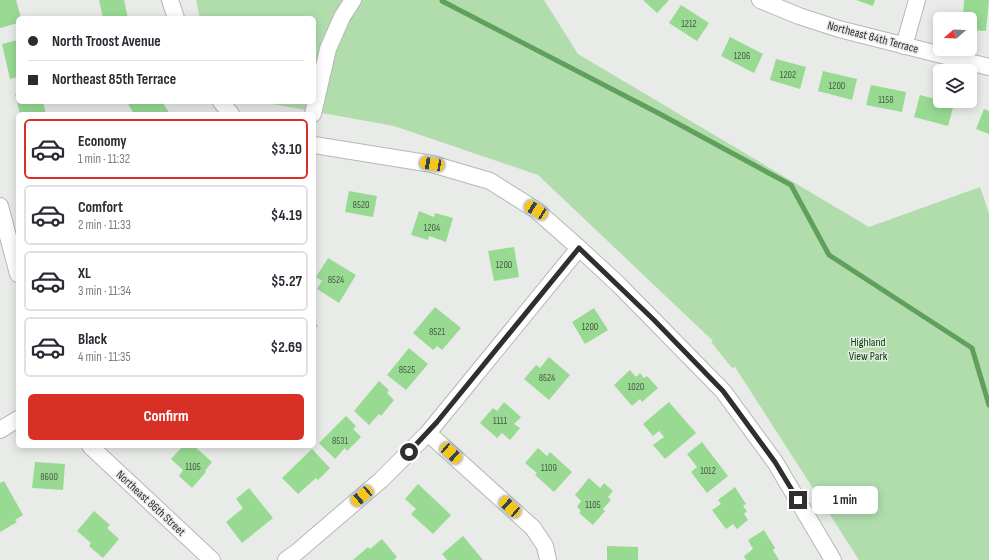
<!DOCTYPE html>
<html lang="en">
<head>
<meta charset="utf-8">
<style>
  body { margin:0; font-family:"Sofia Sans Condensed",sans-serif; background:#f2f2f3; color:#2b2b33; height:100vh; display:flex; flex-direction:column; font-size:15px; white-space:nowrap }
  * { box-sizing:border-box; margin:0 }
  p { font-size:13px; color:#7c7c81 }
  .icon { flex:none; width:22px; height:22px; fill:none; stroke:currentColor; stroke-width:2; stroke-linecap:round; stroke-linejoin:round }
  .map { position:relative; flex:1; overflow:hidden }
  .side { position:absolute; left:16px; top:112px; width:300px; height:336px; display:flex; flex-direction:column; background:#fff; border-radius:6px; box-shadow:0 2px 10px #0003 }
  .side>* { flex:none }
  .banner { position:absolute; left:16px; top:16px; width:300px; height:88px; border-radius:6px; box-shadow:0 2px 10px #0003; display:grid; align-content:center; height:88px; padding:0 12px; background:#fff }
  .needle { width:26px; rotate:251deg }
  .controls { position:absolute; left:933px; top:12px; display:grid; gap:8px }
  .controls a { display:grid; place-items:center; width:44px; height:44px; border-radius:6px; background:#fff; box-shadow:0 2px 10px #0003; font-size:20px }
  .end { position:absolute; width:18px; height:18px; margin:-9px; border:5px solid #2e2f2e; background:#fff; box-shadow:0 0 0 2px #fff }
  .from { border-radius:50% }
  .bubble { position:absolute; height:28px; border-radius:6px; background:#fff; box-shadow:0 2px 10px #0003; font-size:13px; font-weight:700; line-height:28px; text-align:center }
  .car { position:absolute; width:12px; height:24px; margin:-12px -6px; border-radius:5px; box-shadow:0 0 3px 1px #0007; background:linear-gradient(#f5c518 24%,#345 0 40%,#f5c518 0 76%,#345 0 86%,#f5c518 0) }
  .banner b { display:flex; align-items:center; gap:14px; height:38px; font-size:15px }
  .banner b+b { border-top:1px solid #e1e1e2 }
  .banner i { width:10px; height:10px; background:#2b2b33 }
  ul { padding:7px 0 0; list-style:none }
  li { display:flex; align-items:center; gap:12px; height:60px; margin:0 8px 6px; padding:0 4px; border:2px solid #e1e1e2; border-radius:6px }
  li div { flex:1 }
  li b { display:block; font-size:15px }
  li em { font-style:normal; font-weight:700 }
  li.current { border-color:#d93025 }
  li>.icon { width:36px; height:36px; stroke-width:1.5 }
  .action { display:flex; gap:8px; margin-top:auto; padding:8px 12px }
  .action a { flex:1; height:46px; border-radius:6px; background:#d93025; color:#fff; font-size:16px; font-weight:700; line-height:46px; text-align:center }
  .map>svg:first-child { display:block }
</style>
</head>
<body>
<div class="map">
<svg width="989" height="560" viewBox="0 0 989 560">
  <rect width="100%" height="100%" fill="#e8ebe8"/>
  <path fill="#b1ddad" d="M196 0H544L578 54 869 227 980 187 989 213V560H859L735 367 732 368 711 342 713 341 538 175 394 126 272 104 269 102H314V18H200Z"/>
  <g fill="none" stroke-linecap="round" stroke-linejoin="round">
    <path stroke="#60a05c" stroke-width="5" d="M442 1 660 114 791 185 829 255 972 348 989 405"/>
  </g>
  <path fill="#98da92" d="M0 0H16L21 18H18V23L0 28Z
    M99 0H124L128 18H103Z
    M643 0H669L657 13Z
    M856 0H875L873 6Z
    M964 0H989L986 31 970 30V19H963Z
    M681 5 709 23 697 41 669 23Z
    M730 37 763 54 754 73 721 56Z
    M18 40V77L10 79 2 44Z
    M776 59 806 67 800 89 770 80Z
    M823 71 857 79 852 100 818 91Z
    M871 85 906 92 902 112 866 105Z
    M15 94H18V102H43L46 114H20Z
    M920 95 954 104 948 126 914 117Z
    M127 102H162L170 114H139L138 112 134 114Z
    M984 109 989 111V134L976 129Z
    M349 191 377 196 373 217 345 212Z
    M419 211 434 217 435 213 453 218 446 242 429 236 428 240 411 235Z
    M514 247 519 277 494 281 488 251Z
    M328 258 356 275 339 303 317 289 322 281 316 277Z
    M435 307 461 328 442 350 437 346 433 350 413 333Z
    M594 308 608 330 585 344 572 322Z
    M314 321 318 326 314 329Z
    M409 348 428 364 406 390 387 375Z
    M549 357 570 375 549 400 524 379 536 365 540 368Z
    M630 370 636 377 640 373 644 378 647 376 658 388 642 402 640 399 632 406 614 385Z
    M379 381 389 390 387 393 394 400 381 416 379 414 369 425 354 411Z
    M504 402 521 417 514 424 520 428 510 440 502 433 497 438 480 423 493 408 497 411Z
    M669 402 696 433 665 459 653 445 664 437 659 431 653 436 643 424Z
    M346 416 356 426 353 429 361 437 347 451 345 448 335 459 319 443Z
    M702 442 728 476 707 493 691 472 697 467 687 454Z
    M183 446H194L212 462 205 471 206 472 192 488 179 476 183 470 171 459Z
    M538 448 547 456 550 452 572 472 554 492 535 475 537 473 525 463Z
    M312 449 330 468 318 480 316 478 298 494 282 478Z
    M35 462 65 464 63 490 32 488Z
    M589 478 600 488 604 483 613 491 608 497 611 500 603 509 605 511 593 525 579 513 581 511 577 507 581 501 575 495Z
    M4 481 23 515 15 520 17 522 0 532V483Z
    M418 484 451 515 433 534 411 514 416 509 405 499Z
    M735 487 746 504 743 506 747 511 744 514 748 520 737 529 733 524 726 529 712 510 721 504 718 500Z
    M249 488 273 518 242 543 226 522 243 508 236 499Z
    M94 511 110 525 107 528 119 539 103 558 89 546 91 543 77 531Z
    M764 530 775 548 773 550 779 560H746L744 556 753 549 748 540Z
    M463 536 483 560H447L442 554Z
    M382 539 397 557 394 560H353L368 547 370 549Z
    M607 546 638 547V560H607Z"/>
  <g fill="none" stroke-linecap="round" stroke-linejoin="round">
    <defs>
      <path id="street" d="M170 0 176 18
        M760 0 799 16 839 29 989 67
        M904 46 917 0
        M221 102 231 114
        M313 114 328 49 342 17 353 0
        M314 145 432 164 490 181 536 210 579 248 618 284 723 391 775 462 833 560
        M0 206 18 274
        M0 430 18 419
        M428 433 533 528 545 546 548 560
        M90 446 212 560
        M286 560 297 552 381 480 428 433 579 248"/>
    </defs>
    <use href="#street" stroke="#b5b8b5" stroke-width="18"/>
    <use href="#street" stroke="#fff" stroke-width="16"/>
  </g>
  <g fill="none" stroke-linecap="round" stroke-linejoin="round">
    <path stroke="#2e2f2e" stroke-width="5" d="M409 452 437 422 579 248 654 320 723 391 775 462 798 500"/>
  </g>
  <g text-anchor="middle" stroke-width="3" stroke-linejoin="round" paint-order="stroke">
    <g font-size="10" fill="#485a47">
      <text x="689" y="27">1212</text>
      <text x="742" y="59">1206</text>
      <text x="788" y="78">1202</text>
      <text x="837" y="89">1200</text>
      <text x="886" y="103">1158</text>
      <text x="361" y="208">8520</text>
      <text x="432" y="231">1204</text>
      <text x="504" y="268">1200</text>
      <text x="336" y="283">8524</text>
      <text x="590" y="330">1200</text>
      <text x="437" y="335">8521</text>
      <text x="407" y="373">8525</text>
      <text x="547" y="381">8524</text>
      <text x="636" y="390">1020</text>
      <text x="500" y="424">1111</text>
      <text x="340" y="444">8531</text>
      <text x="193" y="470">1105</text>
      <text x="549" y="471">1109</text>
      <text x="708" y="474">1012</text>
      <text x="49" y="480">8600</text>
      <text x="593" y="508">1105</text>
    </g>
    <g font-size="12" fill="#2e2f2e" stroke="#e8ebe8">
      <text transform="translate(873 37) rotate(15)" y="4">Northeast 84th Terrace</text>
      <text transform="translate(151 503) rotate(43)" y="4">Northeast 86th Street</text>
    </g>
    <g font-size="12" fill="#004800" stroke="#e8ebe8">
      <text x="868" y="346">Highland<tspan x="868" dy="14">View Park</tspan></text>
    </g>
  </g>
</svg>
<div class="controls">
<a><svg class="needle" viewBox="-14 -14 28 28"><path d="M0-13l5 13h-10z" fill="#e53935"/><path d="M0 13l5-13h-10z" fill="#7c7c81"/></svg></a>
<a><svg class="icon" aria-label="layers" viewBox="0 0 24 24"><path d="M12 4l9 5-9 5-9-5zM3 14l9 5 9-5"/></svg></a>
</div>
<i class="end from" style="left:409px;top:452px"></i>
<i class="end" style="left:798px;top:500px"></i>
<div class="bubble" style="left:812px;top:486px;width:66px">1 min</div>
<i class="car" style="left:432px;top:164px;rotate:279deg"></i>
<i class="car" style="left:536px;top:210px;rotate:302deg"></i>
<i class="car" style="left:451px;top:453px;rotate:132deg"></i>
<i class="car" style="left:362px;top:496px;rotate:230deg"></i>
<i class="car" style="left:510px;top:507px;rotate:312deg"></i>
<div class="banner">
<b><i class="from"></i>North Troost Avenue</b>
<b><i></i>Northeast 85th Terrace</b>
</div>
<section class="side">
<ul>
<li class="current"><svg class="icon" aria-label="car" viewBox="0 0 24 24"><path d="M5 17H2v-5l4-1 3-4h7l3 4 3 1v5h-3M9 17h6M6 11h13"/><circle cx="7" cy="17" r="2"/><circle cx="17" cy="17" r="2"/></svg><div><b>Economy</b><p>1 min · 11:32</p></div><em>$3.10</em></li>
<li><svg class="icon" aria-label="car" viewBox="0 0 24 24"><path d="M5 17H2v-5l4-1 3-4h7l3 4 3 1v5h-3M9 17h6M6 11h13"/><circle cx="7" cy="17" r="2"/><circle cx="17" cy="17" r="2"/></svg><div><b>Comfort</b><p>2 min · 11:33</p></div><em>$4.19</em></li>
<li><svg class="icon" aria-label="car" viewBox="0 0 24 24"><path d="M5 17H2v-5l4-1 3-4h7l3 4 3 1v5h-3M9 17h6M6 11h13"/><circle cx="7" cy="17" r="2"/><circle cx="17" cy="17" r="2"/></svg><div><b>XL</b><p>3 min · 11:34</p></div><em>$5.27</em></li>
<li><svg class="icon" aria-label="car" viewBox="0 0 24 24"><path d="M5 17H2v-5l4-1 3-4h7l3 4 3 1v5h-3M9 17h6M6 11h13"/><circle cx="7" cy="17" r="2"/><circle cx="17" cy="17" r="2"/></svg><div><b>Black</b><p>4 min · 11:35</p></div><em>$2.69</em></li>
</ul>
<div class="action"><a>Confirm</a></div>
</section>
</div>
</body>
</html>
